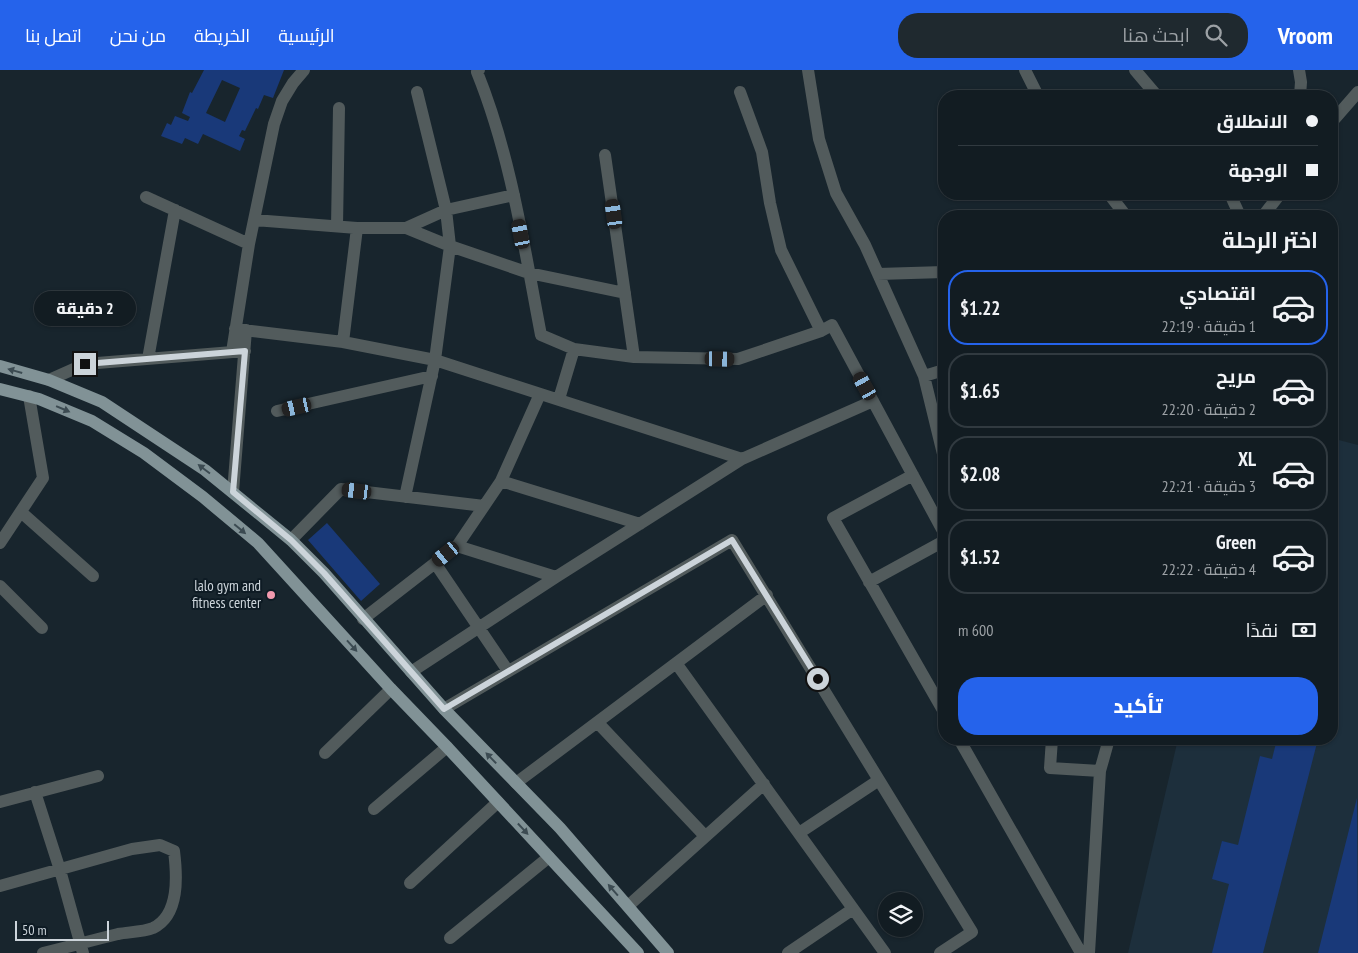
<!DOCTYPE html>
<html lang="ar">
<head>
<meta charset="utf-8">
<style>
  body { margin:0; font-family:"PT Sans Narrow",Cairo,sans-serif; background:#1f292f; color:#f1f3f6; direction:rtl; height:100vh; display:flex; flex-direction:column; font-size:19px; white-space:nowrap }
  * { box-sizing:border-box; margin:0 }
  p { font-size:16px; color:#9ca1a5 }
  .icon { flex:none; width:28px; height:28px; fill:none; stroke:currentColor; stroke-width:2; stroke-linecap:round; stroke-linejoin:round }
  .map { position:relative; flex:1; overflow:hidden; direction:ltr }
  .side { position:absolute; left:938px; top:140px; width:400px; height:535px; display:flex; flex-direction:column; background:#121c22; border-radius:20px; box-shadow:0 1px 4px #0004,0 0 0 1px #313a40; direction:rtl }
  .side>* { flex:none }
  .guide { position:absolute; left:938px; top:20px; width:400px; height:110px; border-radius:20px; box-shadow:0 1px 4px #0004,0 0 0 1px #313a40; direction:rtl; display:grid; align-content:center; height:110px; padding:0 20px; background:#121c22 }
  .buttons { position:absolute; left:878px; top:822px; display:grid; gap:10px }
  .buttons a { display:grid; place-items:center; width:45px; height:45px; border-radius:50%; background:#121c22; box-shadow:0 1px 4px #0004,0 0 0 1px #313a40; font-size:25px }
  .scale { position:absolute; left:15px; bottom:12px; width:94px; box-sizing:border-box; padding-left:5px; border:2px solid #ccd4da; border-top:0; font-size:14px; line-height:18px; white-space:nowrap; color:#ccd4da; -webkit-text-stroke:4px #0e1b24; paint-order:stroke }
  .end { position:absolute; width:22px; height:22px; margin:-11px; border:6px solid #ccd4da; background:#111; box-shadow:0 0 0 2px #111 }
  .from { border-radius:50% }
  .bubble { position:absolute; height:35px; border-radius:18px; background:#121c22; box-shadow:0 1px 4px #0004,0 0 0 1px #313a40; font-size:16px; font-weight:800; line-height:35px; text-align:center; direction:rtl }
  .car { position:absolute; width:15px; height:30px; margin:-15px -8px; border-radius:6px; box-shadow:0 0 4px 1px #0007; background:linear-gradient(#222 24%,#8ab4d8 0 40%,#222 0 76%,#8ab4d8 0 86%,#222 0) }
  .guide b { display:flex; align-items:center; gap:18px; height:48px; font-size:19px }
  .guide b+b { border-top:1px solid #313a40 }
  .guide i { width:12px; height:12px; background:#f1f3f6 }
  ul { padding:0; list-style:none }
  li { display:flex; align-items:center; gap:15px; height:75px; margin:0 10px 8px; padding:0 10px; border:2px solid #313a40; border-radius:20px }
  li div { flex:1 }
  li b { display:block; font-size:19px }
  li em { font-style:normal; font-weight:800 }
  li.active { border-color:#2563eb }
  li>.icon { width:45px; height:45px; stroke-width:1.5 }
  h2 { padding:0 20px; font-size:22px; line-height:60px }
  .pay { display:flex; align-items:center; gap:12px; height:55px; padding:0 20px; font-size:19px }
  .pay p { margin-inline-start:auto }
  .primary-button { display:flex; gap:10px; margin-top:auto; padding:10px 20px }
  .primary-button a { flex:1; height:58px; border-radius:20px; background:#2563eb; color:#fff; font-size:20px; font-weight:800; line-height:58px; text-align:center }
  header { display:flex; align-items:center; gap:30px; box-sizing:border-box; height:70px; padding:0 25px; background:#2563eb; color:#fff }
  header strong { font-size:24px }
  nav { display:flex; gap:28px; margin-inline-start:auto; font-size:18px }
  .search { width:350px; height:45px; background:#1f292f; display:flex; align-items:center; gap:12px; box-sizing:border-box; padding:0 18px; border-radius:20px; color:#9ca1a5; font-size:19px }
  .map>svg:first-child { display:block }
</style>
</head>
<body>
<header>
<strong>Vroom</strong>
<div class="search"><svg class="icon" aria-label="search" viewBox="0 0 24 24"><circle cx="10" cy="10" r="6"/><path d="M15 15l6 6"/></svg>ابحث هنا</div>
<nav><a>الرئيسية</a><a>الخريطة</a><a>من نحن</a><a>اتصل بنا</a></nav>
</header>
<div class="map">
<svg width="1358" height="883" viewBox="0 0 1358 883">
  <rect width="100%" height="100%" fill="#18252d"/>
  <path fill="#1d2f3c" d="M1331 368 1358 375V883H1128L1178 669H1331Z"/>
  <path fill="#193979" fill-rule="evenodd" d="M204 0H284L273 28 264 25 258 39 256 38 245 61 242 60 239 66 245 69 240 81 203 64 198 74 185 68 182 74 161 66 167 53 171 55 175 46 188 51 190 47 182 43 190 22 192 23ZM222 10 240 18 225 52 206 43Z
    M327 453 380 514 361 531 308 470Z
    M1277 669H1318L1263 883H1212L1229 814 1212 809 1222 771 1238 775 1260 686 1272 689Z
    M1357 728 1358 883H1318Z"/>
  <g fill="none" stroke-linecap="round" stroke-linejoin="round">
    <path stroke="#525b5c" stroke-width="12" d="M479 0 477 2C511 86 524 177 541 265L574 279 634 287 738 289 821 261 832 255 944 463
      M808 0 819 69 836 123 865 175 924 306 944 388
      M1025 0 1038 26
      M1135 0 1157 26
      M1299 0 1301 12 1300 26
      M740 22 762 82 770 133 781 180 821 261
      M1331 53 1358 22
      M605 85 634 287
      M1109 124 1126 146
      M1230 124 1240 146
      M146 127 249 174
      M1263 146 1280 124
      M254 150 357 158H406L450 176 529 203 625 223
      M337 156 339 38
      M406 158 446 140 514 125
      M878 204 944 202
      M235 259 343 272 435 290 742 389
      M343 272 357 158
      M232 282 249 174 274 54 282 31 293 13 304 0
      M148 289 175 140
      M924 306 944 300
      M49 310 85 294 245 281
      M559 329 574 279
      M277 341 432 306
      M913 405 833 448 944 642
      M501 411 640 454
      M233 422 246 260
      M405 427 435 290 450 176 446 140 417 22
      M21 442 93 506
      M291 470 341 419 484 436
      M0 473 43 408 29 326
      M457 476 556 507
      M435 493 508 601
      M869 512 944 471
      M0 516 42 558
      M363 549 457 476 501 411 540 324
      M676 593 885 883
      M411 602 556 507 742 389 873 331
      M444 639 732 470 972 862 940 883
      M598 653 705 766
      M959 669 1081 883
      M1052 669 1050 698 1100 701
      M325 683 391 619
      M516 713 767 525
      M35 722 60 800 83 883
      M0 732 98 706
      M374 739 447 677
      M799 763 879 710
      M410 813 498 732
      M0 816 132 779 160 775 174 781C177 805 180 845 153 858 143 862 129 862 118 864 93 870 68 877 43 883
      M628 836 764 714
      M450 868 549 787
      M788 883 853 839
      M1089 883 1100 701 1109 669"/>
    <path stroke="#819296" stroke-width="12" d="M0 296 49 310 102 332 205 400 291 470 324 503 444 639 560 758 668 883
      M0 319 39 329 92 351 144 383 203 427 258 473 391 619 447 677 638 883"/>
  </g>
  <defs><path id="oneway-solid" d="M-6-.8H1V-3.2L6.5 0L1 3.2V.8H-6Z" transform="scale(1.25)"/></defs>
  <g fill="#3c4b52">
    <use href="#oneway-solid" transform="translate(15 301) rotate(-164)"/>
    <use href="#oneway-solid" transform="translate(63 339) rotate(23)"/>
    <use href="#oneway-solid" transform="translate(204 399) rotate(-143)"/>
    <use href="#oneway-solid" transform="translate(240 459) rotate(40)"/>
    <use href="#oneway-solid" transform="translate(352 576) rotate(48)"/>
    <use href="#oneway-solid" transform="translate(491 688) rotate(-134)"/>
    <use href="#oneway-solid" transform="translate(523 759) rotate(47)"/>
    <use href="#oneway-solid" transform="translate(613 820) rotate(-131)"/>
  </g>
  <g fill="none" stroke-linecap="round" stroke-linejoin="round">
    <path stroke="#ccd4da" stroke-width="6" d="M85 294 245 281 233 422 291 470 324 503 444 639 732 470 818 609"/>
  </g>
  <circle fill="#f29aae" stroke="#0e1b24" stroke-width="2" cx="271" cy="525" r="5"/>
  <g text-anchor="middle" stroke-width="4" stroke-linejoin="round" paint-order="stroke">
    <g font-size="15" fill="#ccd4da" stroke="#0e1b24" text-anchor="end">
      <text x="261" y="521">lalo gym and<tspan x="261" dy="17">fitness center</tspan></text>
    </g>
  </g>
</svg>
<div class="buttons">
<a><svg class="icon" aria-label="layers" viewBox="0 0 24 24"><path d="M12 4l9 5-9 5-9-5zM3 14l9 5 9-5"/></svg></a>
</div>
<div class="scale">50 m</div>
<i class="end from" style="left:818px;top:609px"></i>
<i class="end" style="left:85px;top:294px"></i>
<div class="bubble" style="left:34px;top:221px;width:102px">2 دقيقة</div>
<i class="car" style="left:614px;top:144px;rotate:352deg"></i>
<i class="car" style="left:521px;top:164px;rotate:349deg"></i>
<i class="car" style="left:720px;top:289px;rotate:91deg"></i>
<i class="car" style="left:865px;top:316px;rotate:331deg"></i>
<i class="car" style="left:297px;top:337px;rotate:257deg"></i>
<i class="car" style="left:357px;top:421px;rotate:277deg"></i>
<i class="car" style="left:446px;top:484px;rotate:231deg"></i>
<div class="guide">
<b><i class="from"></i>الانطلاق</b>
<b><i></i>الوجهة</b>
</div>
<section class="side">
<h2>اختر الرحلة</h2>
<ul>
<li class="active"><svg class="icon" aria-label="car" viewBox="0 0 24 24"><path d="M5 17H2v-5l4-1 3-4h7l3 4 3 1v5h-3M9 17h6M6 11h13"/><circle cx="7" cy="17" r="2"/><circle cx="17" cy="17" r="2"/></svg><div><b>اقتصادي</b><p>1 دقيقة · 22:19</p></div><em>$1.22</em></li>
<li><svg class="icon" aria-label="car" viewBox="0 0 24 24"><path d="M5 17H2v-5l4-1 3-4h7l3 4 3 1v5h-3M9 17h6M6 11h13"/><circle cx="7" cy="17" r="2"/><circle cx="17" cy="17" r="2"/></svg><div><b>مريح</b><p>2 دقيقة · 22:20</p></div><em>$1.65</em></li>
<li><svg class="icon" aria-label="car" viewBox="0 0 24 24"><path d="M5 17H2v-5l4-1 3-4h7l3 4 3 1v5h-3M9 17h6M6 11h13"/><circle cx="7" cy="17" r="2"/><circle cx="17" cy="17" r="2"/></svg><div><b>XL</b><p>3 دقيقة · 22:21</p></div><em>$2.08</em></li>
<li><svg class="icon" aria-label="car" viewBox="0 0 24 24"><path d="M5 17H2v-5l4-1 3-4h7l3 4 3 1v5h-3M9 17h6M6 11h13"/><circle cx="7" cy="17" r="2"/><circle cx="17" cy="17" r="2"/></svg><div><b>Green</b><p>4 دقيقة · 22:22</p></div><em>$1.52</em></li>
</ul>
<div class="pay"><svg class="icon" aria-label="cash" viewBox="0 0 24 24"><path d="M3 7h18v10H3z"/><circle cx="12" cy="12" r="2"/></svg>نقدًا<p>600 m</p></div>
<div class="primary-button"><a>تأكيد</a></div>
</section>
</div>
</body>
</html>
